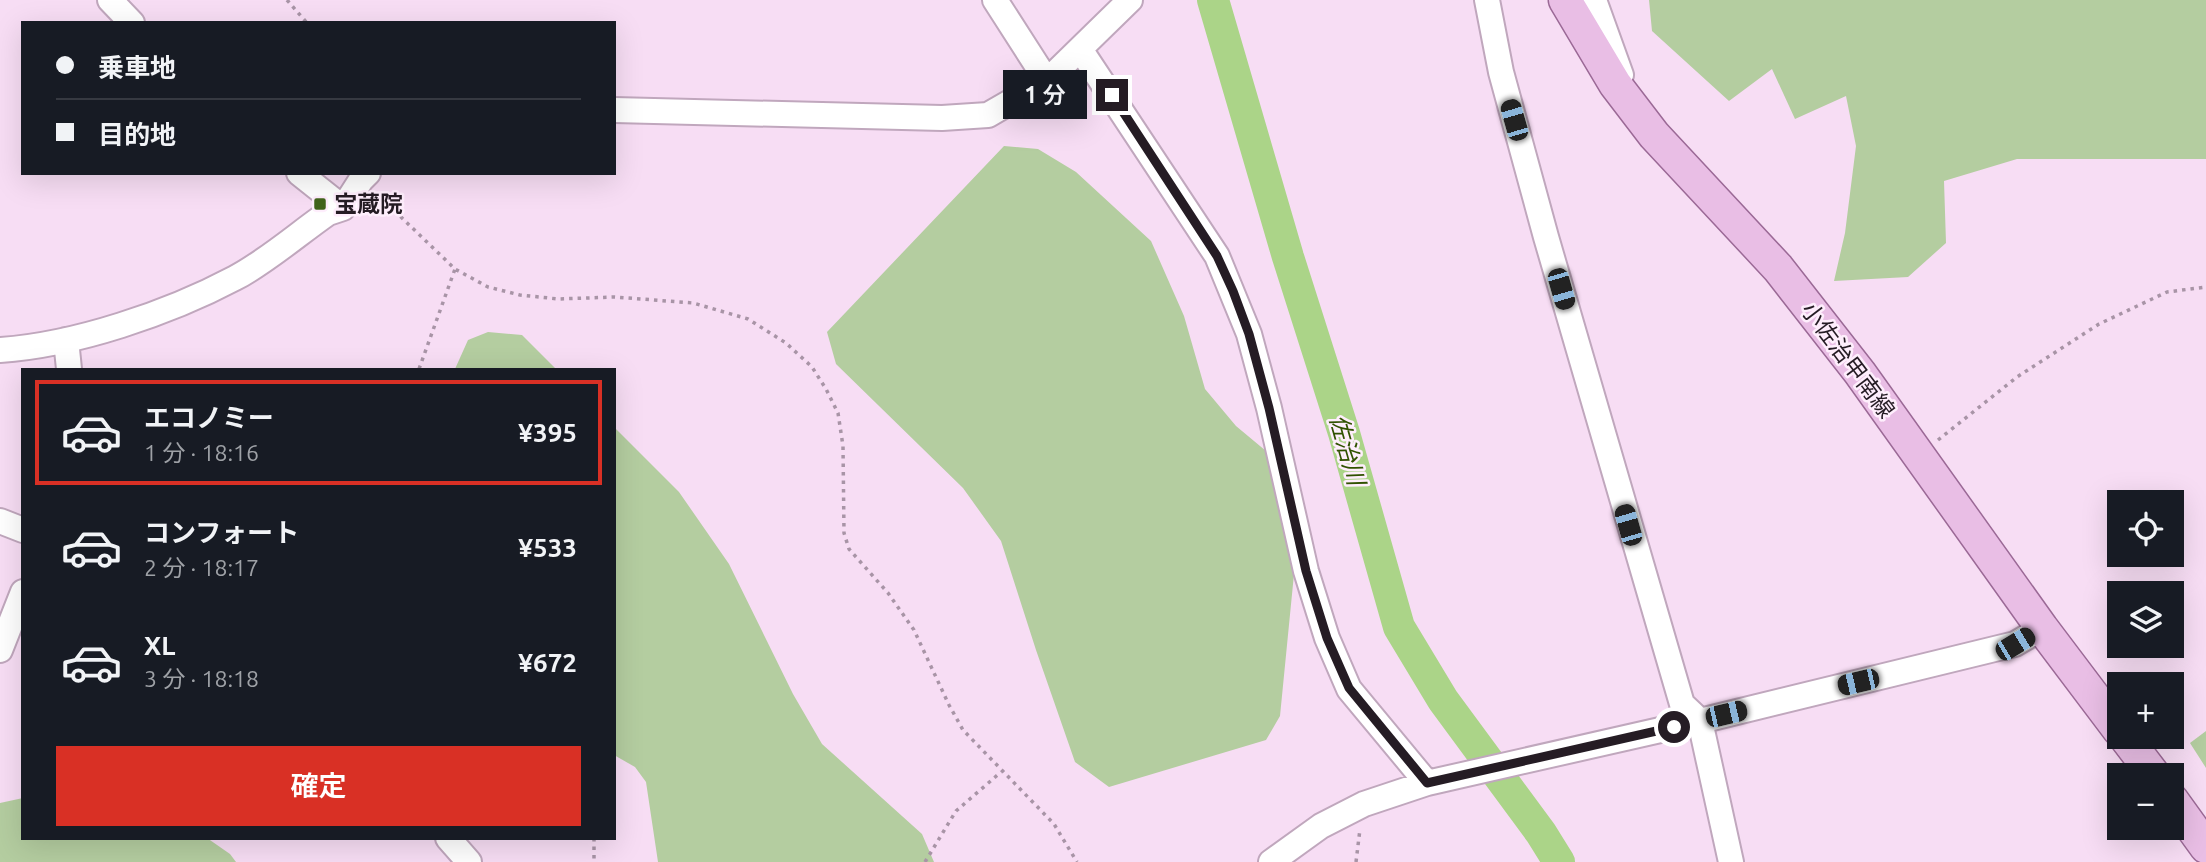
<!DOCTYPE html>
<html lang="ja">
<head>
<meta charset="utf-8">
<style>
  body { margin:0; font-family:Ubuntu,"Noto Sans JP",sans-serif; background:#20242c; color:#f1f3f6; height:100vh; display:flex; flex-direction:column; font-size:26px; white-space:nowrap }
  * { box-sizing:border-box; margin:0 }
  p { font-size:23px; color:#9ea1a6 }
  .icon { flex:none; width:38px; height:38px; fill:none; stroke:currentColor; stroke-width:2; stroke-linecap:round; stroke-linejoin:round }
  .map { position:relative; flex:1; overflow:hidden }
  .side { position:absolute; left:21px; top:368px; width:595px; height:472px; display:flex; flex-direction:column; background:#171b24; border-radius:0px; box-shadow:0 7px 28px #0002 }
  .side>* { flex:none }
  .banner { position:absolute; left:21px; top:21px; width:595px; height:154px; border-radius:0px; box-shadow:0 7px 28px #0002; display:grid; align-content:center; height:154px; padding:0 35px; background:#171b24 }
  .tools { position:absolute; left:2107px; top:490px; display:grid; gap:14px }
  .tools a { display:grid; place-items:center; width:77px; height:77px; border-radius:0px; background:#171b24; box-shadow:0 7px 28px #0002; font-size:35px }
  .end { position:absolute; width:32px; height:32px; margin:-16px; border:9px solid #251c24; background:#fff; box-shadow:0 0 0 4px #fff }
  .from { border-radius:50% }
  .bubble { position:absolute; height:49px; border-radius:0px; background:#171b24; box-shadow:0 7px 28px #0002; font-size:23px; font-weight:600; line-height:49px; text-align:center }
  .car { position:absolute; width:21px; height:42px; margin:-21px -10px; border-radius:9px; box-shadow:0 0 5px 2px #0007; background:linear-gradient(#222 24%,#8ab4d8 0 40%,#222 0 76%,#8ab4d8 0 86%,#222 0) }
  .banner b { display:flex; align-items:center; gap:24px; height:66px; font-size:26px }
  .banner b+b { border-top:2px solid #363941 }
  .banner i { width:18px; height:18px; background:#f1f3f6 }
  ul { padding:12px 0 0; list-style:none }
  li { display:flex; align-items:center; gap:21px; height:105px; margin:0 14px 10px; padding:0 21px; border:4px solid transparent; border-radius:0px }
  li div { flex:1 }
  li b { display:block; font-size:26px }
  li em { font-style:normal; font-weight:600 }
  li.on { border-color:#d93025 }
  li>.icon { width:63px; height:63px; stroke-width:1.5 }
  .action { display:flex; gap:14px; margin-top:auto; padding:14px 35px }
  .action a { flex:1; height:80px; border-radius:0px; background:#d93025; color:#fff; font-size:28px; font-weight:600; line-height:80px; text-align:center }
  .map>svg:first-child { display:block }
</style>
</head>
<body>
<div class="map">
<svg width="2206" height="862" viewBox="0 0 2206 862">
  <rect width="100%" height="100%" fill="#f7ddf4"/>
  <path fill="#b4cda0" d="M1649 0H2206V159H2017L1944 181 1946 243 1908 277 1834 281 1845 233 1856 146 1846 96 1795 119 1772 69 1729 101 1652 31Z
    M1004 146 1038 149 1076 172 1151 241 1184 316 1205 389 1236 426 1291 472 1294 574 1280 716 1266 740 1109 787 1075 762 1036 650 1001 541 963 488 836 364 827 332Z
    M488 332 522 335 556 369H455L468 340Z
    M614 427 679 492 729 564 793 694 822 744 922 834 934 862H658L646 782 635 767 614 755Z
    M2206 731V768L2190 743Z
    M23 798V838H207L230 854 236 862H0V803Z"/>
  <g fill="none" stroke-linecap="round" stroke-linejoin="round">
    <path stroke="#abd488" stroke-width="32" d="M1213 0 1288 257 1344 433 1399 627 1443 700 1541 833 1559 862"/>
    <defs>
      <path id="minor" d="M110 0 132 23
        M995 0 1047 81
        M1487 0 1501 72 1546 237 1682 704 1700 721 1731 862
        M1594 0 1621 75
        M1080 49 1217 256 1249 334 1269 408 1306 571 1327 638 1349 689 1427 783
        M614 110 942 118 988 115 1047 81 1130 0
        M299 173 343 208
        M66 340 69 369
        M0 350C75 345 169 313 235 278 266 262 299 233 328 213L343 208 361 180 368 173
        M0 521 23 530
        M0 650 23 592
        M448 838 469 862
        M1271 862 1321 826 1364 804 1427 783 1700 721 2015 644 2042 628"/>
      <path id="major" d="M1565 0 1615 84 1654 135 1778 268 1860 373 2042 628 2119 730
        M2125 737 2154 775
        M2172 800 2206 847"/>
    </defs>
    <use href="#minor" stroke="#c0a7bd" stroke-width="28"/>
    <use href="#major" stroke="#9b6996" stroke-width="35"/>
    <path stroke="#a894a6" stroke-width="3.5" stroke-dasharray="3.5 5" stroke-linecap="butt" d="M287 0 307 23
      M376 193 455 269 488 287 520 295 558 299 615 297 693 303 748 319 786 343 812 367 826 389 838 413 843 446 844 533 849 549 888 593 914 630 949 705 963 730 1054 824 1077 862
      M419 369 455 269
      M1938 440 2017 377 2099 324 2167 292 2206 287
      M594 838V862
      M925 862 956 811 1001 772
      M1356 862 1360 829"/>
    <use href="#minor" stroke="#fff" stroke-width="24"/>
    <use href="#major" stroke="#e9bee5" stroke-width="32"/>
  </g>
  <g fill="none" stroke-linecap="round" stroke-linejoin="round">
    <path stroke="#251c24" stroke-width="9" d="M1112 95 1217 256 1233 291 1249 334 1269 408 1306 571 1327 638 1349 688 1427 783 1674 727"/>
  </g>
  <rect fill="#41641b" stroke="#feeefc" stroke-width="2.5" x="313" y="197" width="14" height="14" rx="3.5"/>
  <g text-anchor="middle" stroke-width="5" stroke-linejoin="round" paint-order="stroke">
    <g font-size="23" font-weight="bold" fill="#251c24" stroke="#feeefc" text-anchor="start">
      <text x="334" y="212">宝蔵院</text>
    </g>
    <g font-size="23" fill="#251c24" stroke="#feeefc">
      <text transform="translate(1848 360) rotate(53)" y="8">小佐治甲南線</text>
    </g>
    <g font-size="24" font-style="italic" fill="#305200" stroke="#feeefc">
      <text transform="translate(1347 450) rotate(74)" y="8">佐治川</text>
    </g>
  </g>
</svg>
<div class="tools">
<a><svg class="icon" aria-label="locate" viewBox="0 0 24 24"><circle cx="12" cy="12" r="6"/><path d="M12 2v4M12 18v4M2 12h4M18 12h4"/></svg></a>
<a><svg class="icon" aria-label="layers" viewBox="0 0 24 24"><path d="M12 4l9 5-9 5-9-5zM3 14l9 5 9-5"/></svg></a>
<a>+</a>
<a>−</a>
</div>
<i class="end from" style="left:1674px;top:727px"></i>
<i class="end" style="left:1112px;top:95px"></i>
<div class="bubble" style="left:1003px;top:70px;width:84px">1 分</div>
<i class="car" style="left:1514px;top:120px;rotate:344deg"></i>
<i class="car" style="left:1561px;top:289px;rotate:164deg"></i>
<i class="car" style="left:1628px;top:525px;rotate:344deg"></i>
<i class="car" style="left:2015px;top:644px;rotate:59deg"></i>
<i class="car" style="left:1858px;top:682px;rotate:257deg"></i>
<i class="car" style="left:1726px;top:714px;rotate:77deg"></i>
<div class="banner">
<b><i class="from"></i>乗車地</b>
<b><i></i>目的地</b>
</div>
<section class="side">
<ul>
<li class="on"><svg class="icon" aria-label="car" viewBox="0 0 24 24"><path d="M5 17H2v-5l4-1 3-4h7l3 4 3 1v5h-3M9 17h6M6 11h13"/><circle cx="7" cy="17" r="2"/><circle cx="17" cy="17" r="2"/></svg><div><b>エコノミー</b><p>1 分 · 18:16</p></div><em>¥395</em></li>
<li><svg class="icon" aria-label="car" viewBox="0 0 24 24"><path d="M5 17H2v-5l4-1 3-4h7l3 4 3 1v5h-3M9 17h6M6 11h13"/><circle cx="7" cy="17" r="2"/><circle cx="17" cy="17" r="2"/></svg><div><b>コンフォート</b><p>2 分 · 18:17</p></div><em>¥533</em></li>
<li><svg class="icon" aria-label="car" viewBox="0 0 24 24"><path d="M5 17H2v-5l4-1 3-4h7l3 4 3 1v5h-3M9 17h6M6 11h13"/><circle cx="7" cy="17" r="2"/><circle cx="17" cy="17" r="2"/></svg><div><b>XL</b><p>3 分 · 18:18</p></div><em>¥672</em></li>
</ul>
<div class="action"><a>確定</a></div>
</section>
</div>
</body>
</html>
